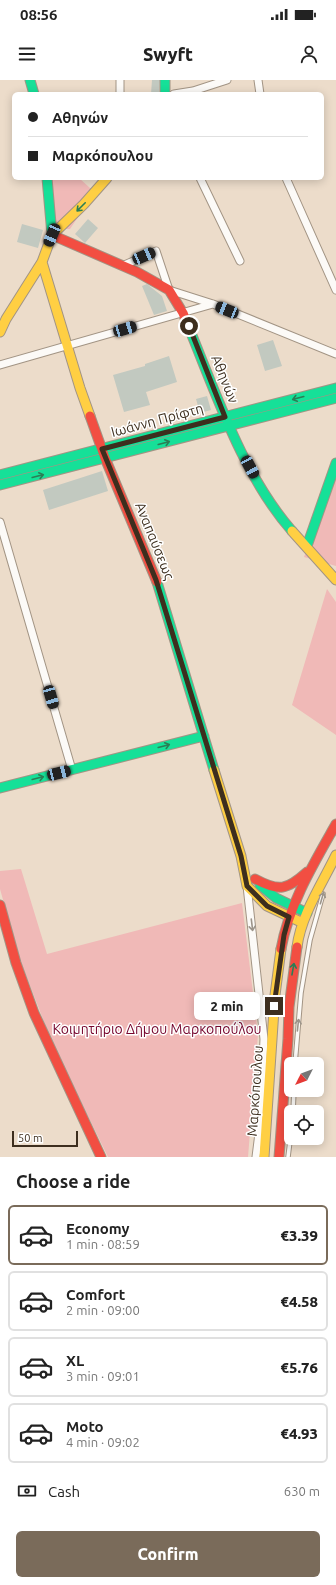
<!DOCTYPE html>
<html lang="en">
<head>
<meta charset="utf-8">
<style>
  body { margin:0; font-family:Ubuntu,sans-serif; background:#f6f6f6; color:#222; height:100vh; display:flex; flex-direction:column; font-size:15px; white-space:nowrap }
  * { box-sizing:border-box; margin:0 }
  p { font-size:13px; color:#767676 }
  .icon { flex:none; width:22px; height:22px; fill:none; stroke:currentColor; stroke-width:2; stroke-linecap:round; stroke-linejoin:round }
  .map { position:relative; height:1077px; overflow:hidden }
  .side { display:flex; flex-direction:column; background:#fff; flex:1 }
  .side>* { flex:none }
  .guide { position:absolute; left:12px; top:12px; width:312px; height:88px; border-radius:6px; box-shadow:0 2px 10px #0003; display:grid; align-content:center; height:88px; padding:0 16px; background:#fff }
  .needle { width:26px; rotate:228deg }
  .buttons { position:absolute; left:284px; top:977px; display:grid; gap:8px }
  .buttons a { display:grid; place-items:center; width:40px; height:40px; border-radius:6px; background:#fff; box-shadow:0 2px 10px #0003; font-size:20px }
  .scale { position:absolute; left:12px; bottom:10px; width:66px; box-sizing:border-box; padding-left:4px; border:2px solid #3d2e1e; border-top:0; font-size:11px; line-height:14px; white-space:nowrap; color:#3d2e1e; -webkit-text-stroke:3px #fff; paint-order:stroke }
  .end { position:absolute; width:18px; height:18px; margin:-9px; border:5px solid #3d2e1e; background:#fff; box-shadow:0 0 0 2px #fff }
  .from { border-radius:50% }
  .bubble { position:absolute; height:28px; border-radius:6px; background:#fff; box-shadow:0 2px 10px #0003; font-size:13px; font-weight:800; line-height:28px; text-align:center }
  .car { position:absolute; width:12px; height:24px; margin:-12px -6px; border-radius:5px; box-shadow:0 0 3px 1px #0007; background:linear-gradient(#222 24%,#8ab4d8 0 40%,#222 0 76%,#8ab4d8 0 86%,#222 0) }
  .guide b { display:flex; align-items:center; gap:14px; height:38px; font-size:15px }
  .guide b+b { border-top:1px solid #e0e0e0 }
  .guide i { width:10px; height:10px; background:#222 }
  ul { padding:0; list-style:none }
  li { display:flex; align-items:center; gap:12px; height:60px; margin:0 8px 6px; padding:0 8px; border:2px solid #e0e0e0; border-radius:6px }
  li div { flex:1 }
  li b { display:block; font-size:15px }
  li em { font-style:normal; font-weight:800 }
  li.active { border-color:#7a6b5a }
  li>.icon { width:36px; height:36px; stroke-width:1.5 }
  h2 { padding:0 16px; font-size:18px; line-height:48px }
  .pay { display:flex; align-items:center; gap:10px; height:44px; padding:0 16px; font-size:15px }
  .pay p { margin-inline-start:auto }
  .cta { display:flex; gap:8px; margin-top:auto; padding:8px 16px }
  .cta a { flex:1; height:46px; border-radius:6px; background:#7a6b5a; color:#fff; font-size:16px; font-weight:800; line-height:46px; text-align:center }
  .status { display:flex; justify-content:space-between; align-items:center; height:28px; padding:0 20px; background:#fff; direction:ltr }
  .status svg { height:11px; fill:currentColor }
  header { display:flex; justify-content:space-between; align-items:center; height:52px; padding:0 16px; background:#fff; font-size:18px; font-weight:800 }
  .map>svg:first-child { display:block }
</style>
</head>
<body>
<div class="status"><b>08:56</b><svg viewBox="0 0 49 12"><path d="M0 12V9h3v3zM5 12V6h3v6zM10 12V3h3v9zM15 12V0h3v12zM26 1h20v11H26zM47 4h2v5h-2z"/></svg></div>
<header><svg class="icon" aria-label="menu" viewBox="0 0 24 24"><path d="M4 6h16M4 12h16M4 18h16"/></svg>Swyft<svg class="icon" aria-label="person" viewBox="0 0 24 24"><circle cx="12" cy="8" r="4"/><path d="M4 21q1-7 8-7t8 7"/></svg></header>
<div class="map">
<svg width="336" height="1077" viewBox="0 0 336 1077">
  <rect width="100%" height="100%" fill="#ecdcca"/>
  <path fill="#f0b9b7" d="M47 98H79L90 108 97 109 70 149H52Z
    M336 397V486L304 477Z
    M327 509 336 522V655L292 625Z
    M21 789 47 874 242 823 258 954 248 1077H108L53 965 20 880 0 809V791Z"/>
  <path fill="#c2c9c0" d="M152 0H160L159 14H151Z
    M88 139 98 148 85 163 75 154Z
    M22 144 43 150 38 168 17 162Z
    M147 204 162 216 167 231 154 235 142 206Z
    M273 260 282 286 265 291 257 265Z
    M169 276 177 302 146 312 150 325 124 332 113 295 145 286V284Z
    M207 316 211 330 200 333 196 319Z
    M102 391 108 411 49 430 43 410Z"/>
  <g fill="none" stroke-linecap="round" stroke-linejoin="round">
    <defs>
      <path id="lane" d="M295 984 301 913 310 860 323 814
        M293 1032 294 1010
        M288 1077 291 1053"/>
      <path id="street" d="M120 0V14
        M258 0 260 14
        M174 14 193 11 227 0
        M200 98 240 181
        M286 98 336 210
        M122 186 156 171 169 210 213 224 336 274
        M0 285 213 224
        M0 442 72 690
        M247 806 264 959 260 1045 256 1077"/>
      <path id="fast" d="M30 0 34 14
        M165 0V14
        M47 98 52 155
        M189 248C217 316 243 395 292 451
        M0 395 336 308
        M0 405 336 318
        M307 466 336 383
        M157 502 214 690
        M0 708 204 656
        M260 805 276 818 307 833"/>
      <path id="slow" d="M42 182 80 308 90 336
        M0 252 6 239 42 182 52 155 84 124 107 98
        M292 451 336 500
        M214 690 241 776 247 806 267 826 303 843
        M297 867C301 835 322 804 336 775
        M264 1077 275 915 281 869"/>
      <path id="jam" d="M52 155 137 192 169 210 183 233 189 248
        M90 336 105 378 157 502
        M255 799C279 812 287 810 307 792
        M0 825 16 883 34 933 101 1077
        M281 869C289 824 314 783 336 744
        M279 1077 288 959 289 927 297 867"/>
    </defs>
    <use href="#lane" stroke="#a29484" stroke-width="5.5"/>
    <use href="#street" stroke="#a29484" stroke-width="9"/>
    <use href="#fast" stroke="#a29484" stroke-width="11"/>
    <use href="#slow" stroke="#a29484" stroke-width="11"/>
    <use href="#jam" stroke="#a29484" stroke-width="11"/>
    <use href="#lane" stroke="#fcfaf7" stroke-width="3.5"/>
    <use href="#street" stroke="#fcfaf7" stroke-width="7"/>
    <use href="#fast" stroke="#16e098" stroke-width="9"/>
    <use href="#slow" stroke="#ffcf43" stroke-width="9"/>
    <use href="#jam" stroke="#f24e42" stroke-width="9"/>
  </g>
  <defs><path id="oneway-shaft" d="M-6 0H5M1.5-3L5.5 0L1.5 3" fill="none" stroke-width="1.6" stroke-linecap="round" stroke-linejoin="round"/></defs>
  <g stroke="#2b7e55">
    <use href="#oneway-shaft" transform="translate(81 127) rotate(135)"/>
    <use href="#oneway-shaft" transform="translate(298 318) rotate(165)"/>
    <use href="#oneway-shaft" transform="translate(164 363) rotate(-15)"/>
    <use href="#oneway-shaft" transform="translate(38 396) rotate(-14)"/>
    <use href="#oneway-shaft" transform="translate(164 666) rotate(-15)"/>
    <use href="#oneway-shaft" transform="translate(38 698) rotate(-14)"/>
    <use href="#oneway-shaft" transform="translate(293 889) rotate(-80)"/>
  </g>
  <g stroke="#9c948a">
    <use href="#oneway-shaft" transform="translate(322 818) rotate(-74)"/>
    <use href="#oneway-shaft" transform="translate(252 845) rotate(83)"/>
    <use href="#oneway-shaft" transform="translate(298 945) rotate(-84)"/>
  </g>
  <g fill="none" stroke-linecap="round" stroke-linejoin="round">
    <path stroke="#3d2e1e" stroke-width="5" d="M189 246 225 337 102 369 156 500 241 776 247 806 267 826 289 837 284 855 274 926"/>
  </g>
  <g text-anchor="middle" stroke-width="3" stroke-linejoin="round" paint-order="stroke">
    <g font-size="14" fill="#3d2e1e" stroke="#fff">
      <text transform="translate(225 299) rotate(68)" y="5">Αθηνών</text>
      <text transform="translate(157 340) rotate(-15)" y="5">Ιωάννη Πρίφτη</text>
      <text transform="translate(155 461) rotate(68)" y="5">Αναπαύσεως</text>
      <text transform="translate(255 1011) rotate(-86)" y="5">Μαρκόπουλου</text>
    </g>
    <g font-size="14" fill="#75042c" stroke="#fff">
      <text x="157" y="954">Κοιμητήριο Δήμου Μαρκοπούλου</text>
    </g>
  </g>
</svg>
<div class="buttons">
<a><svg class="needle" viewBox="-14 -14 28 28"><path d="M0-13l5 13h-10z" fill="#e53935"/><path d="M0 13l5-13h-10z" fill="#767676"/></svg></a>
<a><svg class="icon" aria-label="locate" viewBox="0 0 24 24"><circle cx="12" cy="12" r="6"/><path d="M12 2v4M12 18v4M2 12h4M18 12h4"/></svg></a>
</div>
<div class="scale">50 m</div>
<i class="end from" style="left:189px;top:246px"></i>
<i class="end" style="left:274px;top:926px"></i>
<div class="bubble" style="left:194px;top:912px;width:66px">2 min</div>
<i class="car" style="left:52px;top:155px;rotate:203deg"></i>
<i class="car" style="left:144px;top:176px;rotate:67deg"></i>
<i class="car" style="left:227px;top:230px;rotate:292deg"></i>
<i class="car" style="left:125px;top:249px;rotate:74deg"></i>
<i class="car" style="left:250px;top:387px;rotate:152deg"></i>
<i class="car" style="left:51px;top:617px;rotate:164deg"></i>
<i class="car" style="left:59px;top:693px;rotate:76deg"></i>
<div class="guide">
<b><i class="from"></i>Αθηνών</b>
<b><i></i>Μαρκόπουλου</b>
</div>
</div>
<section class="side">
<h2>Choose a ride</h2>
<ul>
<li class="active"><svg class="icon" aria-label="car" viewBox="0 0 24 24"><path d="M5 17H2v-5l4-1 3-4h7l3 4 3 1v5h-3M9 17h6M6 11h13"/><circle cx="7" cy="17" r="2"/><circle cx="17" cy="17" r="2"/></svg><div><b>Economy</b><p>1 min · 08:59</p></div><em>€3.39</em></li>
<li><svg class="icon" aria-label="car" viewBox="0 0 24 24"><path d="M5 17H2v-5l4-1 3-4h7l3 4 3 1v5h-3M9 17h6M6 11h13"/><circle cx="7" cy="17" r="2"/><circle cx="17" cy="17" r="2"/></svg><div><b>Comfort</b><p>2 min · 09:00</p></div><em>€4.58</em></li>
<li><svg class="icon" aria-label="car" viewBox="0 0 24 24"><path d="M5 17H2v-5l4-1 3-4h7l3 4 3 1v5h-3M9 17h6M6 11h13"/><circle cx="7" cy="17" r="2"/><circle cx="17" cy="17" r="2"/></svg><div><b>XL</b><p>3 min · 09:01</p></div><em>€5.76</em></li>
<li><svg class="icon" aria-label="car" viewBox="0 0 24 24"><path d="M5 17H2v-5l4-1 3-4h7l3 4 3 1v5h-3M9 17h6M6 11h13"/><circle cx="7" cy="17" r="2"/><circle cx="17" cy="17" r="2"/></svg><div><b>Moto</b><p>4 min · 09:02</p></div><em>€4.93</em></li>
</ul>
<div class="pay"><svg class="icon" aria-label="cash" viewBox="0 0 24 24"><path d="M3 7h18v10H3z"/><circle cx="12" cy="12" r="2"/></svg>Cash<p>630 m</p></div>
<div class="cta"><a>Confirm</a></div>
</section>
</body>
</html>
